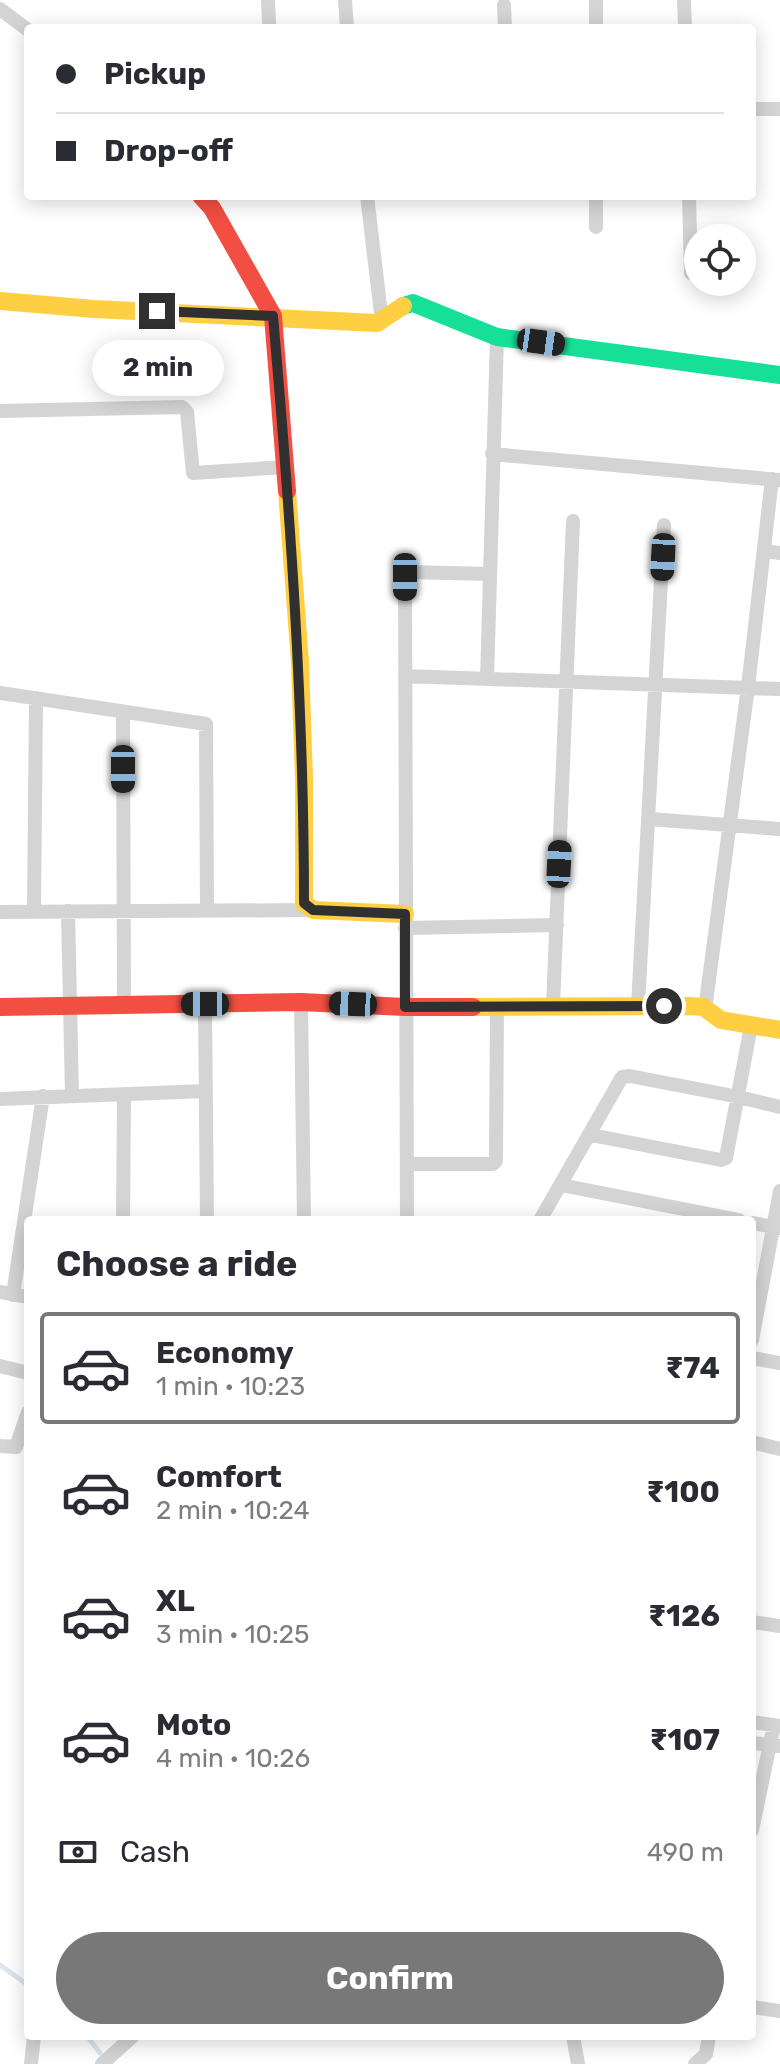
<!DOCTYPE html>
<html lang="en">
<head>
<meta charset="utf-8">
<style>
  body { margin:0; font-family:Rubik,sans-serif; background:#f7f7f7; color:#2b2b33; height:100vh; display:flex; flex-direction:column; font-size:30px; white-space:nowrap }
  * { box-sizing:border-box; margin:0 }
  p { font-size:26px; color:#7c7c81 }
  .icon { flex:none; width:44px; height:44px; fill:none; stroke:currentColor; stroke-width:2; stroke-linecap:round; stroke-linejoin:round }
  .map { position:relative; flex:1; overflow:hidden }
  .details { position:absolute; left:24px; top:1216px; width:732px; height:824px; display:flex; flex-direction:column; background:#fff; border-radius:8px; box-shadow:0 4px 20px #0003 }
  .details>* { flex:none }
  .hud { position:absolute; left:24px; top:24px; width:732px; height:176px; border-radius:8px; box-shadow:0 4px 20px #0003; display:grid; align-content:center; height:176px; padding:0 32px; background:#fff }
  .tools { position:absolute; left:684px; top:224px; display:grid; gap:16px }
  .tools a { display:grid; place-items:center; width:72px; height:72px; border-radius:50%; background:#fff; box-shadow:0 4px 20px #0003; font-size:40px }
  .end { position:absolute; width:36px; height:36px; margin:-18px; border:10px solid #303030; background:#fff; box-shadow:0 0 0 4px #fff }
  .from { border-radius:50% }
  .bubble { position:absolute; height:56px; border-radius:28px; background:#fff; box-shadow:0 4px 20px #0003; font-size:26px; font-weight:700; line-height:56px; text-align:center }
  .car { position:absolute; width:24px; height:48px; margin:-24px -12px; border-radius:10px; box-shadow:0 0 6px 2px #0007; background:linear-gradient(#222 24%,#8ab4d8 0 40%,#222 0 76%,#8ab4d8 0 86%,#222 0) }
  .hud b { display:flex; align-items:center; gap:28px; height:76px; font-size:30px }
  .hud b+b { border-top:2px solid #e1e1e2 }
  .hud i { width:20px; height:20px; background:#2b2b33 }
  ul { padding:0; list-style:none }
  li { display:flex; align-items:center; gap:24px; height:112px; margin:0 16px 12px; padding:0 16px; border:4px solid transparent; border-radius:8px }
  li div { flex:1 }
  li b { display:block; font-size:30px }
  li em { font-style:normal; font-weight:700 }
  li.on { border-color:#787878 }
  li>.icon { width:72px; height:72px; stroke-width:1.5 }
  h2 { padding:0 32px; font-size:36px; line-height:96px }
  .pay { display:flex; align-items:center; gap:20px; height:88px; padding:0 32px; font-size:30px }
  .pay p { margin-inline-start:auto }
  .action { display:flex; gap:16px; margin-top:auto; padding:16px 32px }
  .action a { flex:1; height:92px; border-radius:48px; background:#787878; color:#fff; font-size:32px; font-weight:700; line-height:92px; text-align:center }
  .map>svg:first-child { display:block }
</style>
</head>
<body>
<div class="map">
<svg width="780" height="2064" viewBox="0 0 780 2064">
  <rect width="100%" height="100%" fill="#fff"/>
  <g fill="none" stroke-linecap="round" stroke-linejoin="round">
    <path stroke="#dce6f0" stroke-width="5" d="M0 1965 28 1985
      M87 2036 100 2053"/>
    <path stroke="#d4d4d4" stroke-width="14" d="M268 0 269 23
      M345 0 347 28
      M684 0 685 28
      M504 5 505 28
      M0 9 28 30
      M596 28V0
      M752 109H780
      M367 196 382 322
      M596 196V227
      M689 196 691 273
      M0 411 182 407 187 412 193 473 286 467
      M492 454 779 480
      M764 551 780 553
      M405 676 780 689
      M487 679 497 337
      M0 693 206 724 207 910
      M123 713 124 1005
      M649 819 780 829
      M34 911 36 698
      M68 911 72 1095
      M0 912 313 910
      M405 928 557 925
      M301 1002 304 1220
      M205 1004 207 1220
      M553 1006 573 521
      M638 1006 664 525
      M703 1007 706 1002 748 687 772 479
      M0 1099 206 1091
      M591 1135 721 1160 726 1158 751 1026
      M407 1164H493L496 1161 497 1006
      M561 1185 739 1220
      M123 1220 124 1094
      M407 1220 405 577 408 572 490 574
      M540 1220 622 1077 630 1076 739 1097 780 1107
      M752 1223 780 1228
      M0 1292 28 1297
      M13 1295 43 1096
      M752 1340 780 1191
      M752 1358 780 1363
      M0 1366 28 1373
      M752 1442 780 1449
      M0 1446 16 1447 28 1412
      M752 1622 780 1626
      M752 1722 780 1726
      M752 1743 780 1746
      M752 1830 774 1725
      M752 2007 780 2011
      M573 2036 578 2064
      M31 2064 34 2036
      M102 2064 133 2036
      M695 2064 706 2054 709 2036"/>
    <path stroke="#16e098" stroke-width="18" d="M403 306 413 303 497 337 780 375"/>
    <path stroke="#ffcf43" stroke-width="18" d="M0 301 94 309 377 323 403 306
      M287 491 300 662 304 780V903L313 910 405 914
      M473 1007 690 1006 703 1007 721 1020 780 1030"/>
    <path stroke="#f24e42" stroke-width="18" d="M201 196 212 208 273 316 287 491
      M0 1007 301 1002 405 1007H473"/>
  </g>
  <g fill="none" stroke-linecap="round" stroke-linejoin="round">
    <path stroke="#303030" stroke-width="10" d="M157 311 273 316C290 511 304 706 304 903L313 910 405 914V1007L664 1006"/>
  </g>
</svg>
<div class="tools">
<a><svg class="icon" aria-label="locate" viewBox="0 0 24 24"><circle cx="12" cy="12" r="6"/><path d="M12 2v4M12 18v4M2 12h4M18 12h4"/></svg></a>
</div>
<i class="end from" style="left:664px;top:1006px"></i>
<i class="end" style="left:157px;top:311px"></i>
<div class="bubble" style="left:92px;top:340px;width:132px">2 min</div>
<i class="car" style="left:541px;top:342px;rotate:98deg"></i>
<i class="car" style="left:663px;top:557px;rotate:183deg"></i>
<i class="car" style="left:405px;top:577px;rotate:180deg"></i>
<i class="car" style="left:123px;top:769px;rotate:180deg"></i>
<i class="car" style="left:559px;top:864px;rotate:3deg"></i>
<i class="car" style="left:205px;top:1004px;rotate:270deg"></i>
<i class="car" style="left:353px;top:1004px;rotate:272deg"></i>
<div class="hud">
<b><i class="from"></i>Pickup</b>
<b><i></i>Drop-off</b>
</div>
<section class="details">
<h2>Choose a ride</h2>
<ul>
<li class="on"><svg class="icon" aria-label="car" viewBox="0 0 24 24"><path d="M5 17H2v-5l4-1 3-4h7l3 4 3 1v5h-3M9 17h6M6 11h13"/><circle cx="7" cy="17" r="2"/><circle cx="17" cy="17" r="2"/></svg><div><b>Economy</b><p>1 min · 10:23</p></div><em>₹74</em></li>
<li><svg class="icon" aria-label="car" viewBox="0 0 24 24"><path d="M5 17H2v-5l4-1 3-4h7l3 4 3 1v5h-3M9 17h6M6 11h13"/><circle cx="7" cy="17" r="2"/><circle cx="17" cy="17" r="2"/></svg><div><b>Comfort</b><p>2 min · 10:24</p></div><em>₹100</em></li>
<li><svg class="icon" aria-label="car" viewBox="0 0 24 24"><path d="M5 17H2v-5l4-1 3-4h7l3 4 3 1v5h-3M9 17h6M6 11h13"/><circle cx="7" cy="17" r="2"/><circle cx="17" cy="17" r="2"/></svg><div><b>XL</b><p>3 min · 10:25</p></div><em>₹126</em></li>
<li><svg class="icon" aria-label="car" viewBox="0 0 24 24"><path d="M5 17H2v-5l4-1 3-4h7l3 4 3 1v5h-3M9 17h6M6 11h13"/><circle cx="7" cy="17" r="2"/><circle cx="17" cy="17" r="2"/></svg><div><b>Moto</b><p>4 min · 10:26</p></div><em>₹107</em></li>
</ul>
<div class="pay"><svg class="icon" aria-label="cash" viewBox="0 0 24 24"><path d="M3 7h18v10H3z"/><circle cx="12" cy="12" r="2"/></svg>Cash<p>490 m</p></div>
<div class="action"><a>Confirm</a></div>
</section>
</div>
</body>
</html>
